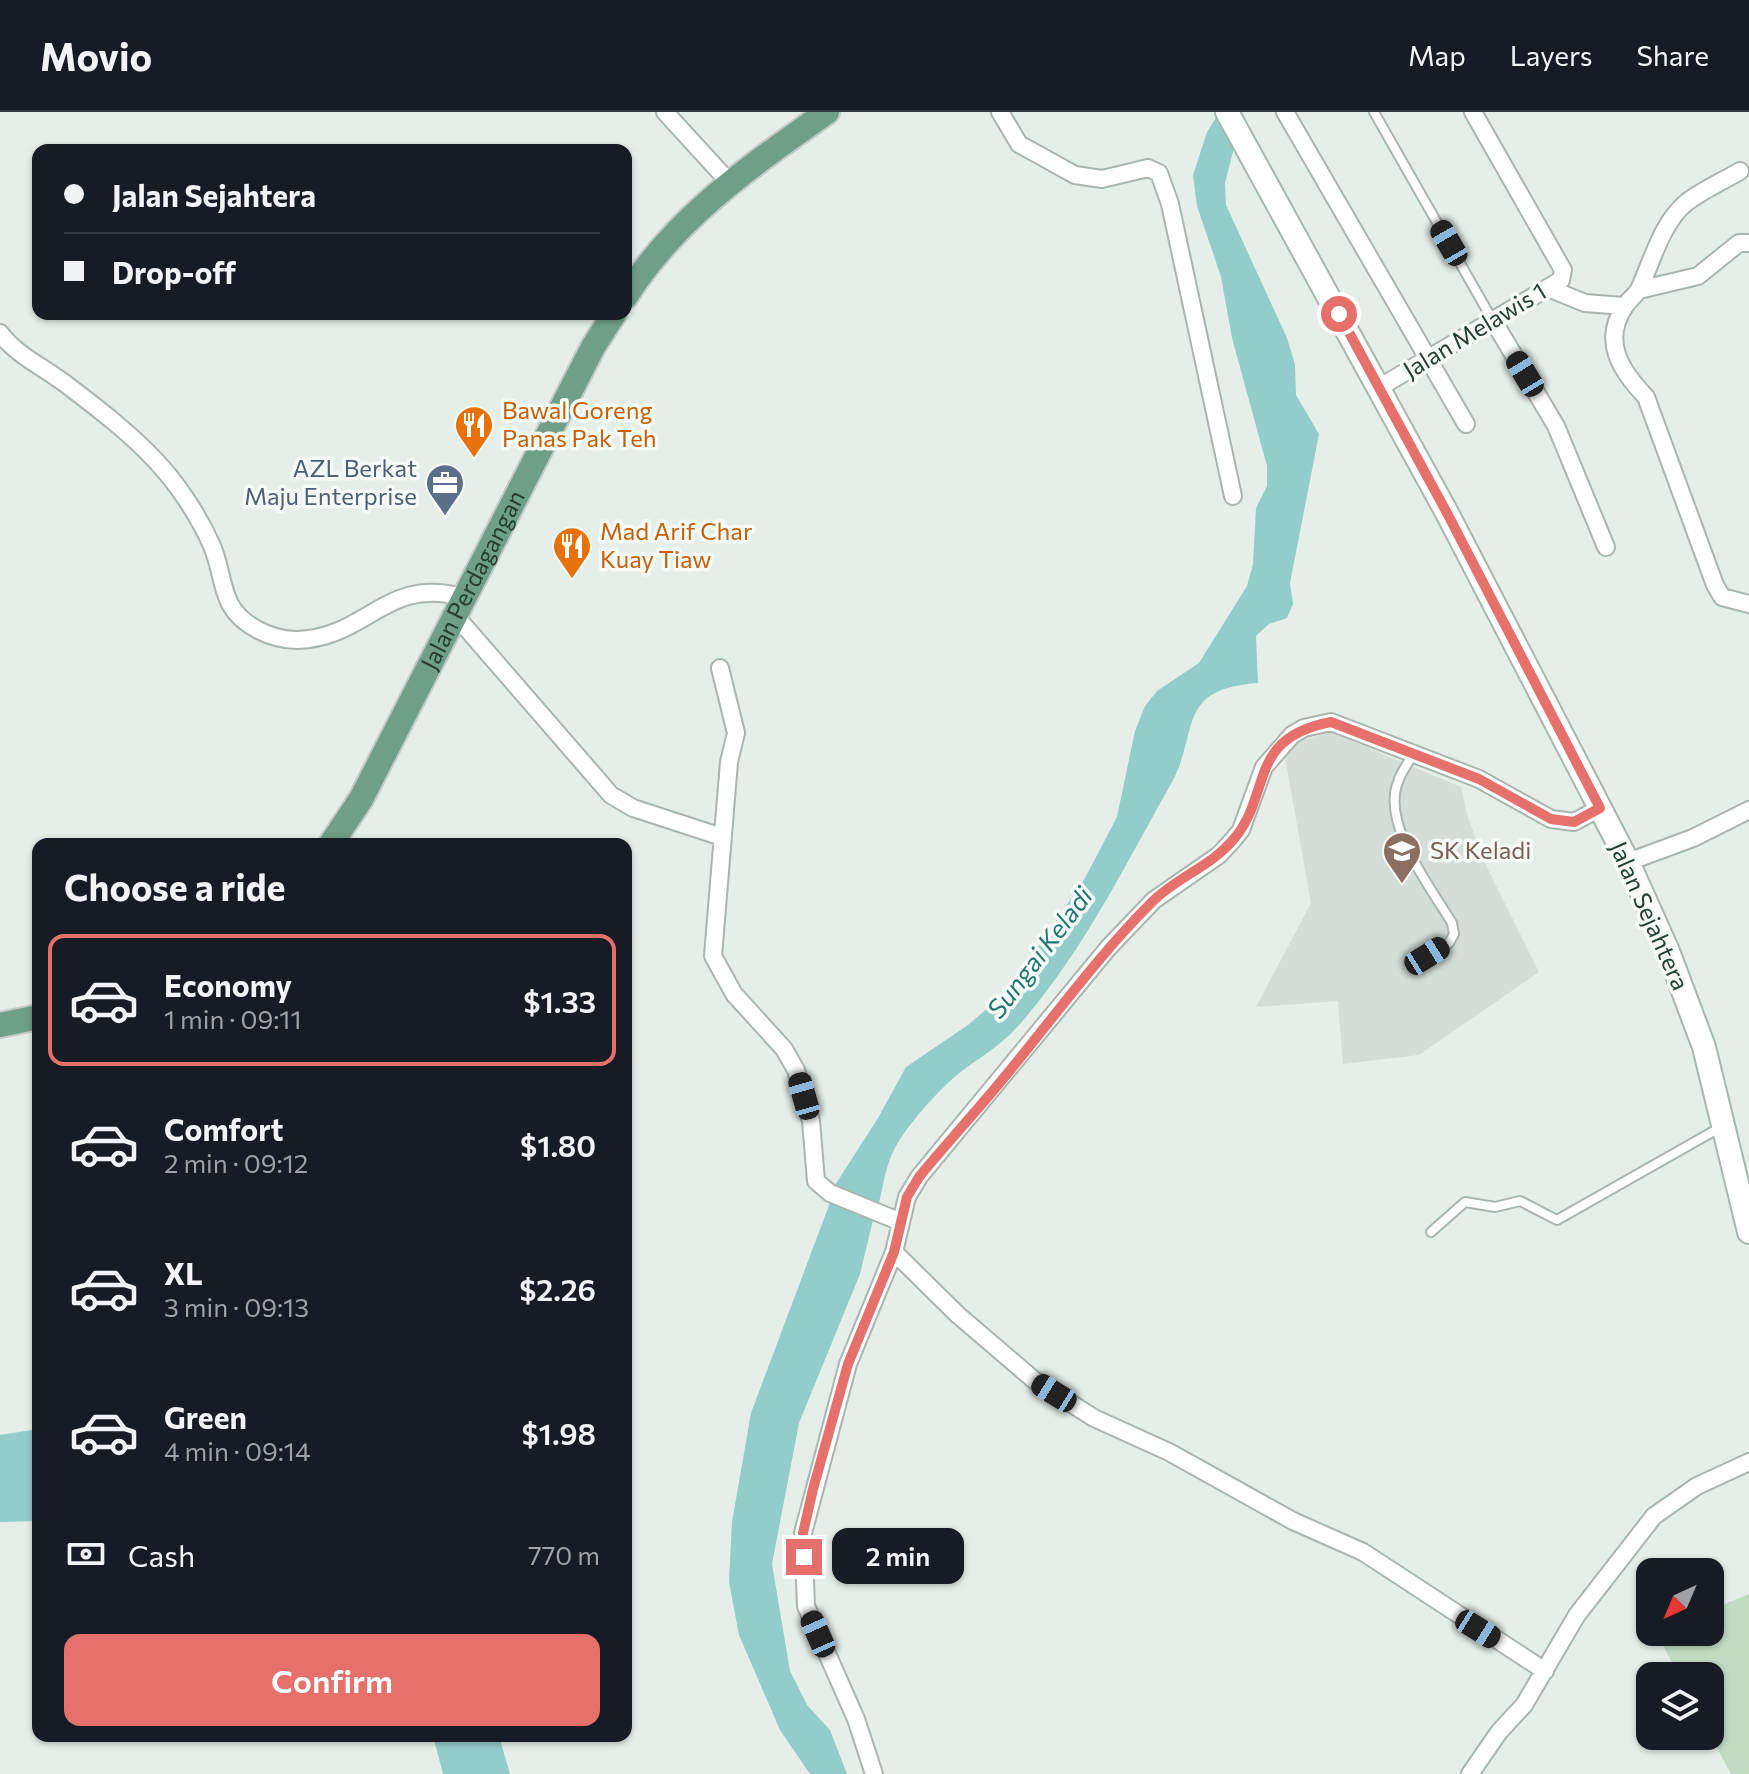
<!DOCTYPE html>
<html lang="en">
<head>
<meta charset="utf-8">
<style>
  body { margin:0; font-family:Commissioner,sans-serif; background:#242831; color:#f1f3f6; height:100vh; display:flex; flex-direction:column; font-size:30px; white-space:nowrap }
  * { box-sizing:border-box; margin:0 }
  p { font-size:26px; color:#9ea1a6 }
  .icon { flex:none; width:44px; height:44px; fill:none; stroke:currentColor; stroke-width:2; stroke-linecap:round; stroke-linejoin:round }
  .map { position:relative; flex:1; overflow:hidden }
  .side { position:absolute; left:32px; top:726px; width:600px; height:904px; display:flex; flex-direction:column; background:#171b24; border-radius:16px; box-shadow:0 2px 6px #0004 }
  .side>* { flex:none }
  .banner { position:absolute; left:32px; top:32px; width:600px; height:176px; border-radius:16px; box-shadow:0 2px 6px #0004; display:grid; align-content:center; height:176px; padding:0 32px; background:#171b24 }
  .needle { width:52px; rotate:224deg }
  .fabs { position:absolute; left:1636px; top:1446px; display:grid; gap:16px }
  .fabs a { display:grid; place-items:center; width:88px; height:88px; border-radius:16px; background:#171b24; box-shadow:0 2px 6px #0004; font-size:40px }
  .end { position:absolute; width:36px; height:36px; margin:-18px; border:10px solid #e6706c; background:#fff; box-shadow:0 0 0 4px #fff }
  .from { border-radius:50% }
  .bubble { position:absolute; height:56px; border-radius:16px; background:#171b24; box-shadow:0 2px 6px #0004; font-size:26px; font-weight:600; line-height:56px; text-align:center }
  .car { position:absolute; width:24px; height:48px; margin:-24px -12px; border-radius:10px; box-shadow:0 0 6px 2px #0007; background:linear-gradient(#222 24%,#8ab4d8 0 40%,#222 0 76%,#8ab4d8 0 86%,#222 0) }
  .banner b { display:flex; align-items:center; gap:28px; height:76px; font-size:30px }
  .banner b+b { border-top:2px solid #363941 }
  .banner i { width:20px; height:20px; background:#f1f3f6 }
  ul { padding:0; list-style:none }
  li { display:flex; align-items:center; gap:24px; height:132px; margin:0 16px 12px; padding:0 16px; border:4px solid transparent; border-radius:16px }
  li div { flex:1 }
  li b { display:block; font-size:30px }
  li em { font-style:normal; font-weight:600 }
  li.active { border-color:#e6706c }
  li>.icon { width:72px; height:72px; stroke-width:1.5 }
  h2 { padding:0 32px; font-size:36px; line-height:96px }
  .pay { display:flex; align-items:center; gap:20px; height:88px; padding:0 32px; font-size:30px }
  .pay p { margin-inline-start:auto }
  .action { display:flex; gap:16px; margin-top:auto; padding:16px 32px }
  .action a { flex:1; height:92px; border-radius:16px; background:#e6706c; color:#fff; font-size:32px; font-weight:600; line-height:92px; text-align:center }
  header { display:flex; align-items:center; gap:48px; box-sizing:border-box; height:112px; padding:0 40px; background:#171b24; border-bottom:2px solid #363941 }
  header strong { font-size:38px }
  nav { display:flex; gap:44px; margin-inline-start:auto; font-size:28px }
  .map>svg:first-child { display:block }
</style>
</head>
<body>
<header>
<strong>Movio</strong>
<nav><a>Map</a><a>Layers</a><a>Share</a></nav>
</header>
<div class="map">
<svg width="1749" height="1662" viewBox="0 0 1749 1662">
  <rect width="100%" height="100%" fill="#e6eee9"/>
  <path fill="#d4ddd7" d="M1330 620 1461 675 1468 706 1487 755 1539 860 1419 943 1343 952 1338 889 1256 895 1311 791 1284 640 1291 632Z"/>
  <path fill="#c1dcc3" d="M1749 1482V1662H1731L1710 1623V1564H1679L1656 1520H1710V1498Z"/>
  <path fill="#93cdca" d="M1217 4 1235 32 1225 71 1226 93 1287 226 1295 253 1296 283 1319 322 1290 471 1293 492 1287 506 1269 512 1256 524 1258 571C1175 577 1200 619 1172 670 1125 753 1083 840 1020 912 1000 936 972 949 949 970 931 987 907 1014 895 1036 885 1054 882 1080 877 1100L830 1081 878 1006 906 955 968 913 1009 878 1085 766 1117 705 1135 619 1145 594 1157 579 1199 551 1247 474 1253 452 1256 396 1267 374V354L1232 226 1221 165 1197 94 1193 63 1207 20Z
    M831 1088 873 1108 860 1162 799 1311 772 1452 790 1559 807 1593 830 1618 847 1662H810L780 1618 739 1523 729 1470 732 1410 751 1301Z
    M38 1317V1409L0 1410V1323Z
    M433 1624H499L510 1662H443Z"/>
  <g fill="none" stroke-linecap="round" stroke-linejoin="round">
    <defs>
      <path id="lane" d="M1374 0 1493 209
        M1413 643C1408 651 1401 660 1398 670 1381 712 1431 776 1452 811L1454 822 1449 831 1427 844
        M1431 1120 1465 1090 1495 1095 1520 1089 1557 1108 1721 1015"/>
      <path id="street" d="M665 0 729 70
        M1000 0 1019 32 1075 63 1102 67 1148 56 1159 61 1170 92 1233 384
        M1285 0 1466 312
        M1740 59C1723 69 1703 78 1687 90 1662 110 1653 147 1640 175 1637 183 1629 187 1625 194 1601 229 1621 259 1646 285L1715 473 1722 485 1749 492
        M1548 176 1585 191 1624 194
        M1639 178 1698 164 1739 131H1749
        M1494 210 1556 314 1606 435
        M0 221C17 244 44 255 67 273 96 295 130 321 155 348 177 371 199 404 212 434 220 452 221 474 230 492 242 514 272 528 297 528 367 526 386 464 462 485
        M1380 275 1561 168 1563 158 1473 0
        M454 502 611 683 633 696 722 725
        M720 556 736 621 729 650 713 844 734 882 784 937 796 958 811 1009 816 1069 830 1081 901 1110
        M1628 750 1693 726 1749 698
        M894 1140 958 1203 1034 1268 1094 1306 1169 1340 1293 1409 1363 1440 1545 1559
        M874 1662 856 1607 806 1494 803 1421 848 1252 894 1140 907 1085 919 1065 1109 835 1154 788 1219 743 1232 729 1241 718 1264 655 1292 623 1304 616 1331 610 1479 667 1551 707 1574 710 1600 696
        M1470 1662 1499 1620 1524 1593 1577 1503 1654 1404 1697 1374 1749 1350"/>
      <path id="secondary" d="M1227 0 1447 401 1628 750 1668 839 1704 935 1749 1120"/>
      <g id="primary">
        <path d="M626 184C677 104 751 54 827 0"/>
        <path id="s1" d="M331 732 361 687 593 235 614 202"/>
        <path d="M0 913 38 905"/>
      </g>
    </defs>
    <use href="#lane" stroke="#a9b6af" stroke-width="12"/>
    <use href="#street" stroke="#a9b6af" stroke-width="20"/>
    <use href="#secondary" stroke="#a5b8ae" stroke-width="26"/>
    <use href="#primary" stroke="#c2c9c6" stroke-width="28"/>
    <use href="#lane" stroke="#fff" stroke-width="8"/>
    <use href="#street" stroke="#fff" stroke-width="16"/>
    <use href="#secondary" stroke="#fff" stroke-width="22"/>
    <use href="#primary" stroke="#6f9f89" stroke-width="24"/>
  </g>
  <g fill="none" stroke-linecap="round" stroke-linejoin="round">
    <path stroke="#e6706c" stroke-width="10" d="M804 1445 803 1421 813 1377 848 1252 894 1140 907 1085 919 1065C946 1032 975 1001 1002 968 1052 908 1096 846 1151 791 1175 766 1210 755 1233 728 1273 682 1246 626 1331 610L1479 667 1551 707 1574 710 1600 696 1447 401 1339 202"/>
  </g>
  <defs>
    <symbol id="restaurant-pin" viewBox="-11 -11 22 30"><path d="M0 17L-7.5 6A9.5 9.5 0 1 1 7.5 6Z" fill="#e8710a" stroke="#f6faf7"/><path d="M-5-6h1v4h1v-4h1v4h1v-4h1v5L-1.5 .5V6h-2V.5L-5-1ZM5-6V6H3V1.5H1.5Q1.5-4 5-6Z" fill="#fff"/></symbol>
    <symbol id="office-pin" viewBox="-11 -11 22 30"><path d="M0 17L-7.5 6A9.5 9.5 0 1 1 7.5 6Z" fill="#5c6f8a" stroke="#f6faf7"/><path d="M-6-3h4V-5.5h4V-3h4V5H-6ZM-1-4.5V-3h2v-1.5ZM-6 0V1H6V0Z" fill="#fff"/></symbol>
    <symbol id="school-pin" viewBox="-11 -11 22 30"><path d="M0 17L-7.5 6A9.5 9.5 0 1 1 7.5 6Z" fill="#8d6e63" stroke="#f6faf7"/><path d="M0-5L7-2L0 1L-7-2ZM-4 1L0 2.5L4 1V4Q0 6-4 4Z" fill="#fff"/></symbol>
  </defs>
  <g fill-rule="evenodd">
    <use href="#restaurant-pin" x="452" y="291" width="44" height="60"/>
    <use href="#office-pin" x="423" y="349" width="44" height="60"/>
    <use href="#restaurant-pin" x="550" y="412" width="44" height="60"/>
    <use href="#school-pin" x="1380" y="717" width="44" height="60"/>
  </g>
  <g text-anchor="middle" stroke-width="7" stroke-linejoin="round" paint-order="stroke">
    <g font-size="24" fill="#263e33" stroke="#f6faf7">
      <text transform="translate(1475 219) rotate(-31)" y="8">Jalan Melawis 1</text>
      <text dy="8" stroke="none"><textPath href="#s1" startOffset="300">Jalan Perdagangan</textPath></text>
      <text transform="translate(1649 804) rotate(66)" y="8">Jalan Sejahtera</text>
    </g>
    <g font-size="24" fill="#c56008" stroke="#f6faf7" text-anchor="start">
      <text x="502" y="307">Bawal Goreng<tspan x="502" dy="28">Panas Pak Teh</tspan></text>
      <text x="600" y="428">Mad Arif Char<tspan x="600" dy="28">Kuay Tiaw</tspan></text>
    </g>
    <g font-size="24" fill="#4e5e75" stroke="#f6faf7" text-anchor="end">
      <text x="417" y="365">AZL Berkat<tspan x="417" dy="28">Maju Enterprise</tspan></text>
    </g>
    <g font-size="24" fill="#785e54" stroke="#f6faf7" text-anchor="start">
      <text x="1430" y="747">SK Keladi</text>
    </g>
    <g font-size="26" font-style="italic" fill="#257672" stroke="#f6faf7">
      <text transform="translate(1040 841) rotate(-53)" y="9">Sungai Keladi</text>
    </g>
  </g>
</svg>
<div class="fabs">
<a><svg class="needle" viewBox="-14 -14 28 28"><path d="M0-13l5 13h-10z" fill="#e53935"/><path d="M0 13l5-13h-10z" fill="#9ea1a6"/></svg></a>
<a><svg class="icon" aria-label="layers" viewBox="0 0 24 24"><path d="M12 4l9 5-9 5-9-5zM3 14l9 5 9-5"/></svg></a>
</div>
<i class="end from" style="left:1339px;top:202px"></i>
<i class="end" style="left:804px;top:1445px"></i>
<div class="bubble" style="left:832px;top:1416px;width:132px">2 min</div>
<i class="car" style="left:1449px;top:131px;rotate:330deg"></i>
<i class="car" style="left:1525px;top:262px;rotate:329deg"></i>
<i class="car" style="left:1427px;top:844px;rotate:58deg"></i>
<i class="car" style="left:804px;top:984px;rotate:344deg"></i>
<i class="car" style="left:1054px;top:1281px;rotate:302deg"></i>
<i class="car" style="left:1478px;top:1517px;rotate:122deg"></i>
<i class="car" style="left:818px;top:1522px;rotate:336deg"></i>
<div class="banner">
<b><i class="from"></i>Jalan Sejahtera</b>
<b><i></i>Drop-off</b>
</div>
<section class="side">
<h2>Choose a ride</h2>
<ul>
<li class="active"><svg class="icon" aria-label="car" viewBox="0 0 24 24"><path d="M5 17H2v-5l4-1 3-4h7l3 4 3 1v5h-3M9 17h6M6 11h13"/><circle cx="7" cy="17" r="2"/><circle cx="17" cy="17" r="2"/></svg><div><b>Economy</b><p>1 min · 09:11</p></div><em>$1.33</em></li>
<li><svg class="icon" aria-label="car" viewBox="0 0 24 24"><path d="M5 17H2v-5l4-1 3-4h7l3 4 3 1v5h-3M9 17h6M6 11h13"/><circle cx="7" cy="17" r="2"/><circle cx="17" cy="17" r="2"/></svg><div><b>Comfort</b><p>2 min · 09:12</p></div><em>$1.80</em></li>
<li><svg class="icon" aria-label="car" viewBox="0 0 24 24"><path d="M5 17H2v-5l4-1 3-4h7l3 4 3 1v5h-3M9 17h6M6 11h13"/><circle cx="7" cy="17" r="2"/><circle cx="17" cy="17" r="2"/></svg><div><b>XL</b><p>3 min · 09:13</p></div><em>$2.26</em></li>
<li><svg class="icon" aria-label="car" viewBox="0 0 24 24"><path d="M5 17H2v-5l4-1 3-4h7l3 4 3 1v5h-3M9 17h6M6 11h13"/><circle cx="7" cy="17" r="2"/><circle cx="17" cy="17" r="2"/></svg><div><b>Green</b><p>4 min · 09:14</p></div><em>$1.98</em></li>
</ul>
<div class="pay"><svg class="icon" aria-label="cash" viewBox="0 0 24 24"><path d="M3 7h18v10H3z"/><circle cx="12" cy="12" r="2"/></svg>Cash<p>770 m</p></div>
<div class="action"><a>Confirm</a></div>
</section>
</div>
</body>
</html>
